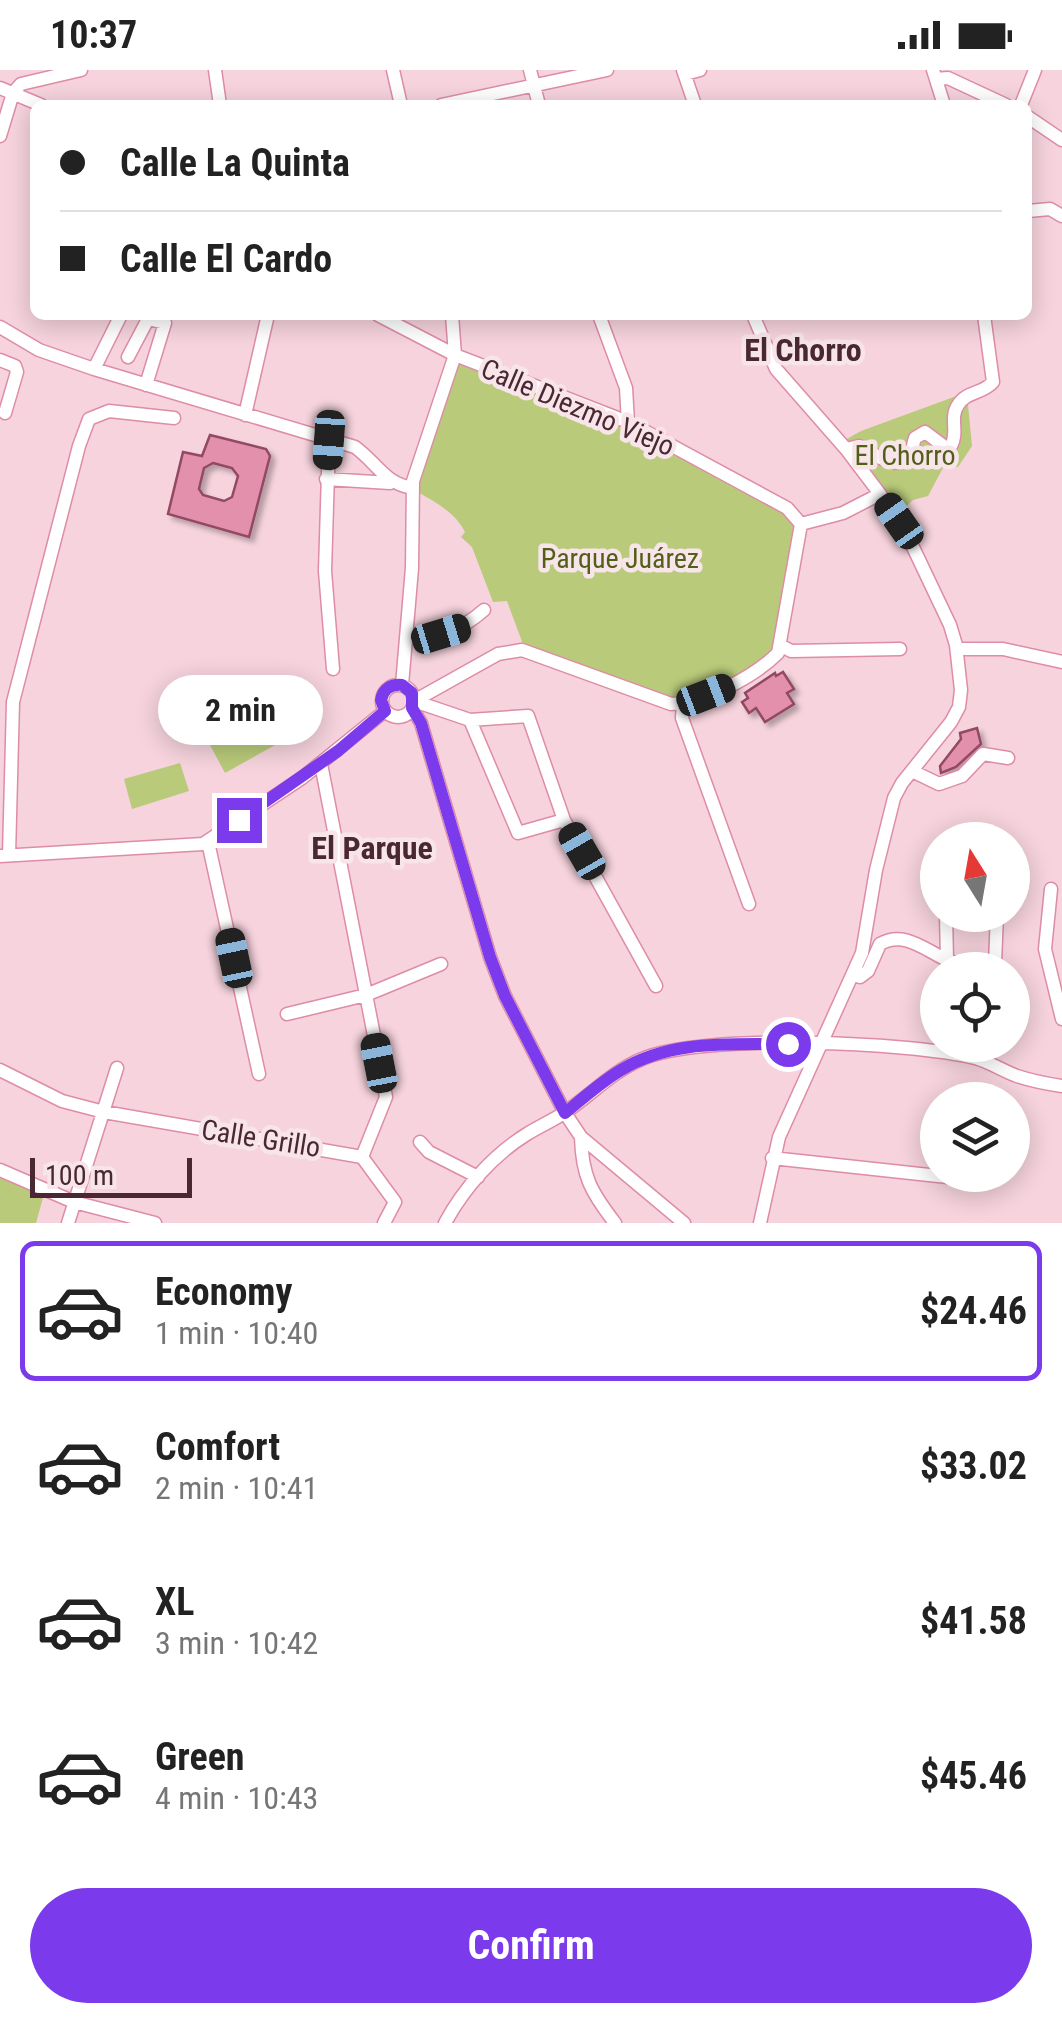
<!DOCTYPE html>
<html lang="en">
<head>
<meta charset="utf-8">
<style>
  body { margin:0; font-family:"Roboto Condensed",sans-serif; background:#f2f2f2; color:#222; height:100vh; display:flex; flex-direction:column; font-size:38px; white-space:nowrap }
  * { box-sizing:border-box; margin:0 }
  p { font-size:32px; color:#767676 }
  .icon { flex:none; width:55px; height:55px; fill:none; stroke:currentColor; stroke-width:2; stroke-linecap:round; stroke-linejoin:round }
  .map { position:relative; height:1153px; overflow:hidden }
  .sheet { display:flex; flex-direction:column; background:#fff; flex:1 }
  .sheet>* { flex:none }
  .guide { position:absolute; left:30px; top:30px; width:1002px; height:220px; border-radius:15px; box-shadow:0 5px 25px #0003; display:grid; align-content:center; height:220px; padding:0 30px; background:#fff }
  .needle { width:65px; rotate:349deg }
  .buttons { position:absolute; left:920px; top:752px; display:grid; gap:20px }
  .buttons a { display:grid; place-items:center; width:110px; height:110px; border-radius:50%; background:#fff; box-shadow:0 5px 25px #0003; font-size:50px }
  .scale { position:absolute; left:30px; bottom:25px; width:162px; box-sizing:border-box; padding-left:10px; border:5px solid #492833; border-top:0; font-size:28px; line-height:35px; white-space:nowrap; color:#492833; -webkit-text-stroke:8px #f7e5ea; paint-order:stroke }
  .end { position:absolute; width:45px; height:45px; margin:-22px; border:12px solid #7c3aed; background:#fff; box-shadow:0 0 0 5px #fff }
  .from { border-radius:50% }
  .bubble { position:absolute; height:70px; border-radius:35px; background:#fff; box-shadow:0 5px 25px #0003; font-size:32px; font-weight:700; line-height:70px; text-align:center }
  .car { position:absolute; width:30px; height:60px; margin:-30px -15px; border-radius:12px; box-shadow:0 0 8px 2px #0007; background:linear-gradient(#222 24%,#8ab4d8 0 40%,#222 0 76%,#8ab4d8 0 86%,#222 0) }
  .guide b { display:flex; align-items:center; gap:35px; height:95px; font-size:38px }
  .guide b+b { border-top:2px solid #e0e0e0 }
  .guide i { width:25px; height:25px; background:#222 }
  ul { padding:18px 0 0; list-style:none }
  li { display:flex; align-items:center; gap:30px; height:140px; margin:0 20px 15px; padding:0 10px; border:5px solid transparent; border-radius:15px }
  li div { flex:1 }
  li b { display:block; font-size:38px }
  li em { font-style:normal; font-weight:700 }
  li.current { border-color:#7c3aed }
  li>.icon { width:90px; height:90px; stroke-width:1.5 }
  .action { display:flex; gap:20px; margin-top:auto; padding:20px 30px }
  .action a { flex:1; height:115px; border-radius:60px; background:#7c3aed; color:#fff; font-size:40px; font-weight:700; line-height:115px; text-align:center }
  .status { display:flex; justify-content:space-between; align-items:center; height:70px; padding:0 50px; background:#fff; direction:ltr }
  .status svg { height:28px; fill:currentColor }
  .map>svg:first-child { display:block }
</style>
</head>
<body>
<div class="status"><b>10:37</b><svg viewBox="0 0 49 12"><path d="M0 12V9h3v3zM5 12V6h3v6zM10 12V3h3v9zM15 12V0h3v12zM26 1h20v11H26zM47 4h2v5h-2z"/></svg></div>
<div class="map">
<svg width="1062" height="1153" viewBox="0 0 1062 1153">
  <defs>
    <filter id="shadow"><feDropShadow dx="4.5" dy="4.5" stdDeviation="2.5" flood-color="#0004"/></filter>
  </defs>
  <rect width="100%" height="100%" fill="#f6d3dd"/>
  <path fill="#b9ca7a" d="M457 293 622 355 780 438 797 459 775 581 739 608 673 632 524 577 507 531 493 532 472 477 461 467 465 462C455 442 435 432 416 421Z
    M962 324 968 335 972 376 958 397 945 394 928 426 913 430 897 445 838 374 861 361Z
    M262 649 277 674 225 703 210 675Z
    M180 693 189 721 132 739 124 709Z
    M0 1105 44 1124 36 1153H0Z"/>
  <path fill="#e290ab" stroke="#924863" stroke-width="2.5" fill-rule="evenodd" filter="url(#shadow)" d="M210 365 266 379 270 386 249 467 168 444 183 382 202 386ZM213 393 232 398 238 406 232 427 224 431 203 425 199 419 204 398Z
    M783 602 794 619 787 623 794 634 765 652 756 638 749 643 742 632 748 628 745 623 775 603 776 606Z
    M977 658 981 674 956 697 941 703 940 696 961 669 960 663Z"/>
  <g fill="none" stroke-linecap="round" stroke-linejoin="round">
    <defs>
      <path id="minor" d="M215 0 220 35
        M393 0 401 35
        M530 0 539 35
        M683 0 695 35
        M933 0 944 35
        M685 4 700 0
        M936 9 948 8 1006 35
        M0 18 41 35
        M13 23 21 14 81 0
        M441 35 607 0
        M1021 35 1035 0
        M1028 47 1062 70
        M0 66 13 23
        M1028 141 1050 139 1062 146
        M378 245 455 285 628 352 787 438 801 454
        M599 245 626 318 628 352
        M753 245 776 299 846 379 880 424 912 475 950 555 956 575 961 620 959 637 951 652 902 713 894 728 876 800 862 883 779 1067 760 1153
        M0 257 39 280 94 299 355 377C378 394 384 413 412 418
        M128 287 148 249 165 253 146 315
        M0 290 15 296 17 302 5 343
        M94 299 121 245
        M245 345 267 249
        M329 370 325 501 333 599
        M846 379 859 376C870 382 902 405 911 384 913 379 913 373 915 368L925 362 945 377 951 376C959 362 949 348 958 335 966 321 983 324 993 312L984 245
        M326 409 390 413
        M801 454 843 443 880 424
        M407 567C442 564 458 563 484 540
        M780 575 791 581 900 579
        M957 579H1003L1062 592
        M382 631a16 16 0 1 1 32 0a16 16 0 1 1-32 0Z
        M402 615 412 498 413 411 455 285 452 245
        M414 631 498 584 522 580 671 634C704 633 754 607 778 583L801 454
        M414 631 470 650 528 646 564 750 656 916
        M683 634 682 648 749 834
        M412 638 421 653 490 887 505 926 565 1043 581 1067 684 1153
        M470 650 518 763 564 750
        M321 694 386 1027 362 1087
        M912 701 939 714 962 706 983 684 1008 688
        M208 772 259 1004
        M9 785 13 632 79 376 89 349 109 341 174 348
        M0 786 203 774 302 708 385 641
        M1051 819 1045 879 1062 949
        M946 845 947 890
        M991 900 995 893 997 845
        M854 905 860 907 868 901 880 874C904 860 925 880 947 890 957 894 967 897 977 900
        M287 944 366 925 441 894
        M0 1000 62 1031 104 1042 362 1087 395 1132 384 1153
        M581 1067C582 1106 591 1122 615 1153
        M420 1072 429 1082 478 1107
        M772 1088 966 1109
        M0 1100 74 1132 155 1153
        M68 1153 117 998
        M445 1153C464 1118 493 1085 527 1064 540 1056 554 1050 567 1041 592 1024 613 1001 642 989 700 963 911 972 975 988 990 992 1003 1001 1017 1006 1032 1011 1048 1014 1062 1016"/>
    </defs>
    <use href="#minor" stroke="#de8ca7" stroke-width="15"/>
    <use href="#minor" stroke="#fff" stroke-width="12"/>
  </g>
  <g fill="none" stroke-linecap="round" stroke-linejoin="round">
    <path stroke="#7c3aed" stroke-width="12" d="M239 750 338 681 385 641 381 630C383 619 391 614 402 615L412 623V638L421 653 490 887 505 926 565 1043C583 1028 601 1012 621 1000 672 969 731 975 788 974"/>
  </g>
  <g text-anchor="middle" stroke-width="9" stroke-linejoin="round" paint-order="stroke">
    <g font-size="28" fill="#492833" stroke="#f7e5ea">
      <text transform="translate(578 337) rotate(23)" y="10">Calle Diezmo Viejo</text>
      <text transform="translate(261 1068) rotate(9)" y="10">Calle Grillo</text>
    </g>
    <g font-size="28" fill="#535f19" stroke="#f7e5ea">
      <text x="905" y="395">El Chorro</text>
      <text x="620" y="498">Parque Juárez</text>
    </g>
    <g font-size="32" font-weight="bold" fill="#492833" stroke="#f7e5ea">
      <text x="803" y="291">El Chorro</text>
      <text x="372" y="789">El Parque</text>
    </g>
  </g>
</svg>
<div class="buttons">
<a><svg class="needle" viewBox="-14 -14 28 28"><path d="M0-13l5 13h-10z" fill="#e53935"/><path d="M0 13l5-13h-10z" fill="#767676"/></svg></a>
<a><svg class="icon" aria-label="locate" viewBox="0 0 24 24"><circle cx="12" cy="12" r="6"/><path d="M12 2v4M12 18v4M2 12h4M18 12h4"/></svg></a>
<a><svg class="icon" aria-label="layers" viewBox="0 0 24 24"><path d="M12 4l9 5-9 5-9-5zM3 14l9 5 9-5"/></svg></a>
</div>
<div class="scale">100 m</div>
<i class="end from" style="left:788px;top:974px"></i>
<i class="end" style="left:239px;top:750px"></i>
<div class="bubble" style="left:158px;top:605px;width:165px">2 min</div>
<i class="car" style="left:329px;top:370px;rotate:184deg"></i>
<i class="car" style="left:899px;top:451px;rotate:325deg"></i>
<i class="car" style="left:441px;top:564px;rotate:73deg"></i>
<i class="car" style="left:706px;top:625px;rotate:69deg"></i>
<i class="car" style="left:582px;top:781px;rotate:330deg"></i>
<i class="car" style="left:234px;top:888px;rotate:348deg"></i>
<i class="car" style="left:379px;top:993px;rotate:349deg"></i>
<div class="guide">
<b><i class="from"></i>Calle La Quinta</b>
<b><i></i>Calle El Cardo</b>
</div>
</div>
<section class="sheet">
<ul>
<li class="current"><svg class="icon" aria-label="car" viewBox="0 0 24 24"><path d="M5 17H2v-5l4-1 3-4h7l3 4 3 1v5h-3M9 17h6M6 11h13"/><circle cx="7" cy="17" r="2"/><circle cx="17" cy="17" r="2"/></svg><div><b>Economy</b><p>1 min · 10:40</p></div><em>$24.46</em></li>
<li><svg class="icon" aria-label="car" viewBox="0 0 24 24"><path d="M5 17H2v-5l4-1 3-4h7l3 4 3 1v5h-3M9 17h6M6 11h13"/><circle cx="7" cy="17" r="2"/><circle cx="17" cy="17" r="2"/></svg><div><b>Comfort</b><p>2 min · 10:41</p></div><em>$33.02</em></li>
<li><svg class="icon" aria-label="car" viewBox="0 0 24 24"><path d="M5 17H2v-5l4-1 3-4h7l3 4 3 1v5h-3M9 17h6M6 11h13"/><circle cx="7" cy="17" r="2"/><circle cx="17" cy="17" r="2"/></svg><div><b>XL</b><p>3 min · 10:42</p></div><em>$41.58</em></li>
<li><svg class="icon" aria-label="car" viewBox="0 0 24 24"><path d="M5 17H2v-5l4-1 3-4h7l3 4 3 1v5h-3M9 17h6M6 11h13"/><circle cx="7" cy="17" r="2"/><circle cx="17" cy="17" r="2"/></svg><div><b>Green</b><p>4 min · 10:43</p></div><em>$45.46</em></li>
</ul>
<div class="action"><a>Confirm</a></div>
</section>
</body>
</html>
